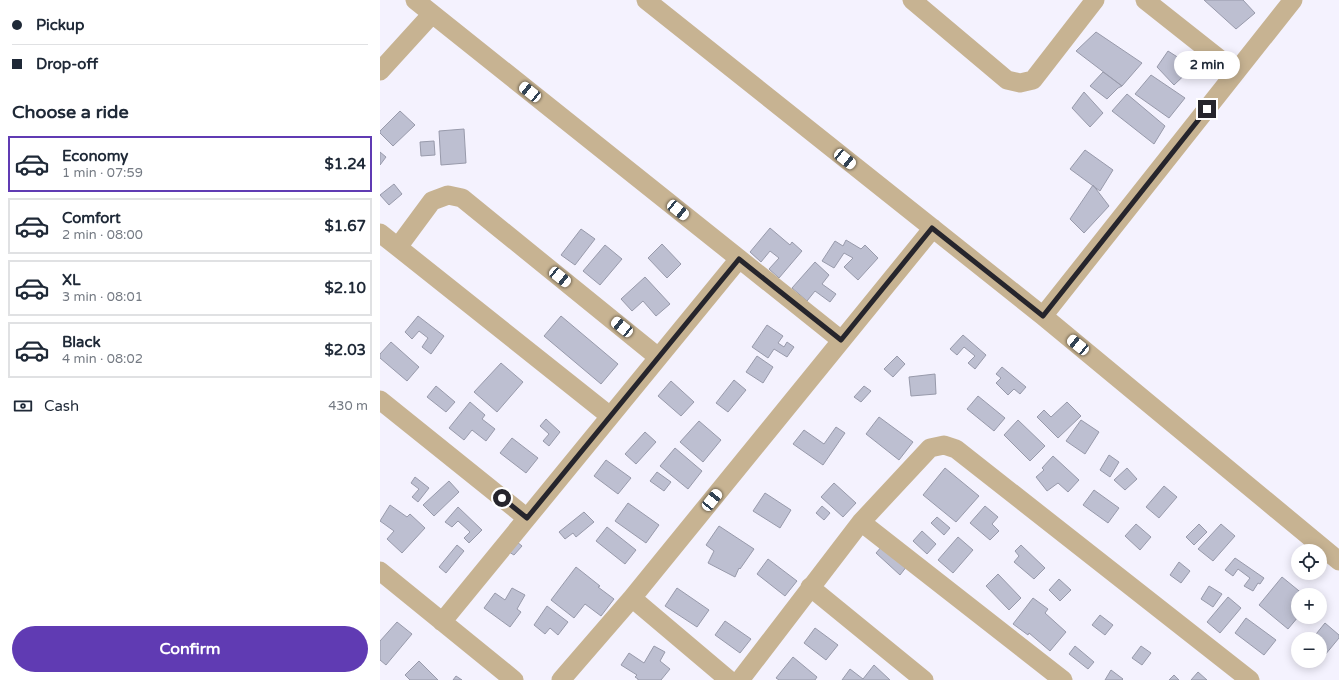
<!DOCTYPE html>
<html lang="en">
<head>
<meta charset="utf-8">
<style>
  body { margin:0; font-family:"Varela Round",sans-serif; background:#f2f2f3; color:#1f2937; height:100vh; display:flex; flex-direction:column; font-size:15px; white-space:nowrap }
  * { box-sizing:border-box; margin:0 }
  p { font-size:13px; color:#747a83 }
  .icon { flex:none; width:22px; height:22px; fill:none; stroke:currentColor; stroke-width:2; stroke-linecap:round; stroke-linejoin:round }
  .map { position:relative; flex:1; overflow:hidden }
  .panel { display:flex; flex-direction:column; background:#fff; width:380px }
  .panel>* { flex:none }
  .banner { display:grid; align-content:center; height:88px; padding:0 12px; background:#fff }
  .tools { position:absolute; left:911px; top:544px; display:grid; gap:8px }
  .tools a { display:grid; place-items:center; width:36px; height:36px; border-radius:50%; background:#fff; box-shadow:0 2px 10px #0003; font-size:20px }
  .end { position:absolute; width:18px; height:18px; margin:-9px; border:5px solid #26252c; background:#fff; box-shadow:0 0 0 2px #fff }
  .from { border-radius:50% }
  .bubble { position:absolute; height:28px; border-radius:14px; background:#fff; box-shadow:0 2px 10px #0003; font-size:13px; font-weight:800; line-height:28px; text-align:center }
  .car { position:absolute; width:12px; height:24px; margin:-12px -6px; border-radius:5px; box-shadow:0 0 3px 1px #0007; background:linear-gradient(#fff 24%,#345 0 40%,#fff 0 76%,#345 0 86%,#fff 0) }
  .banner b { display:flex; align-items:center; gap:14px; height:38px; font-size:15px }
  .banner b+b { border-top:1px solid #e0e1e3 }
  .banner i { width:10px; height:10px; background:#1f2937 }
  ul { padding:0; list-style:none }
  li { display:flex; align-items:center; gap:12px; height:56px; margin:0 8px 6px; padding:0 4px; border:2px solid #e0e1e3; border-radius:0px }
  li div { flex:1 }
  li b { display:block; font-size:15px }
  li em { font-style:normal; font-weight:800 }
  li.on { border-color:#603bb3 }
  li>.icon { width:36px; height:36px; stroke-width:1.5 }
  h2 { padding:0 12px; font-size:18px; line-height:48px }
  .pay { display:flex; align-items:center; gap:10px; height:44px; padding:0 12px; font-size:15px }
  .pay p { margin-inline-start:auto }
  .button { display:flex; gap:8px; margin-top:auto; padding:8px 12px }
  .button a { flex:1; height:46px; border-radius:24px; background:#603bb3; color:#fff; font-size:16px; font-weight:800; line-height:46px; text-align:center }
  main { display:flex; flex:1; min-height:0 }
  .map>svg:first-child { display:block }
</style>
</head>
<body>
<main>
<section class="panel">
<div class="banner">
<b><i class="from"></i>Pickup</b>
<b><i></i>Drop-off</b>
</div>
<h2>Choose a ride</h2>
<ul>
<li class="on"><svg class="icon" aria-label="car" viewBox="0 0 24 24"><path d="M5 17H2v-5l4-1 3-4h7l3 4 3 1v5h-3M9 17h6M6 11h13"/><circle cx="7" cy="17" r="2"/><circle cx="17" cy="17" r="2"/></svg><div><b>Economy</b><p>1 min · 07:59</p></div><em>$1.24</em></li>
<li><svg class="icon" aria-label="car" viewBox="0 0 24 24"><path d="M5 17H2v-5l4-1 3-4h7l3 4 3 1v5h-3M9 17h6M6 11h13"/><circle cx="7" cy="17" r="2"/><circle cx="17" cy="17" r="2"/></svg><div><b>Comfort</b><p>2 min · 08:00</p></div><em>$1.67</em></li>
<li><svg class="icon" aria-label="car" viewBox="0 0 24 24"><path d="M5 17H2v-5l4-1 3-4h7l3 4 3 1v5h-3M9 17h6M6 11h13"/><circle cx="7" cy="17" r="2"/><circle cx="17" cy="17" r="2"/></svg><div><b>XL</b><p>3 min · 08:01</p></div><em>$2.10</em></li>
<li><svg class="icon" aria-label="car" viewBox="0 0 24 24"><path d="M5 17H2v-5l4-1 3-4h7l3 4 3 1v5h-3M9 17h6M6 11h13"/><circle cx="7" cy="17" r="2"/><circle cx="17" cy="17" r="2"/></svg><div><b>Black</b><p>4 min · 08:02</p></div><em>$2.03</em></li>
</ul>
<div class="pay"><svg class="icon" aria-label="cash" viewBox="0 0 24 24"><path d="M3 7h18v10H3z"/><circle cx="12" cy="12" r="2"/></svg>Cash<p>430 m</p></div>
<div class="button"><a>Confirm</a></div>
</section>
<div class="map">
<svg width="959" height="680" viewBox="0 0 959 680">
  <rect width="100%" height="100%" fill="#f4f2fe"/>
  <path fill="#bdbfd1" stroke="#989aab" d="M824 0H863L875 13 856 29Z
    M716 32 762 63 742 86 696 51Z
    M788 51 813 67 794 85 777 67Z
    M723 72 742 86 738 88 727 99 710 86Z
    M771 75 805 98 789 118 755 94Z
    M704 92 723 113 710 127 692 108Z
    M747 94 785 126 774 144 732 111Z
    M20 111 35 125 13 146 0 133V131Z
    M84 129 86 163 61 165 59 131Z
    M54 141 55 155 41 156 40 142Z
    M705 150 733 170 720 191 690 169Z
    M0 152 6 157 0 165Z
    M14 184 22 194 9 205 0 195Z
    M713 185 729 206 704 233 690 219Z
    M390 228 410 245 412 242 422 251 399 278 389 269 399 258 390 251 381 262 370 252Z
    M201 229 215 239 195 265 181 255Z
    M466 240 481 249 485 245 498 258 478 280 464 267 473 258 464 253 454 268 442 261 455 241 463 246Z
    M282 244 301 264 287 278 268 258Z
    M225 245 242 259 220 285 203 271Z
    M435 262 449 275 442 284 456 294 450 302 435 291 427 301 412 288Z
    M265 277 290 304 276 316 263 301 252 311 241 299Z
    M38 316 64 336 51 354 42 347 48 338 39 331 32 339 25 332Z
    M181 316 238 364 221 384 164 336Z
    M387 325 403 336 398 343 404 347 407 342 414 347 407 357 394 349 388 358 372 347Z
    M583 335 606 355 595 369 588 363 595 356 584 347 577 355 570 349Z
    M11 342 39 367 27 381 0 358V354Z
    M377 356 393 367 383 383 366 372Z
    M517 356 525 364 513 377 504 369Z
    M121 363 143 382 117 412 94 392Z
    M622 367 646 387 640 394 634 389 628 395 616 383 621 378 616 374Z
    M555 374 556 394 531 396 529 377Z
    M354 380 366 390 348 412 336 403Z
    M291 381 314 402 301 416 278 396Z
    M56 386 75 402 66 412 47 397Z
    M484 386 491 391 481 402 474 397Z
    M598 396 625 418 614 431 587 409Z
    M90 402 105 415 102 419 115 429 106 441 92 430 84 440 69 428Z
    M687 402 701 416 678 438 657 417 664 410 671 417Z
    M499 417 533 442 519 460 486 434Z
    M166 419 180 432 169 446 163 441 169 434 160 426Z
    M638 420 665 446 650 461 624 435Z
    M701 420 719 432 705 454 686 441Z
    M319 421 341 440 323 462 300 442Z
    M456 427 465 433 443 465 413 444 424 430 444 444Z
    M265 432 276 442 256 464 245 454Z
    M132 438 158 458 146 473 120 453Z
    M295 448 322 471 308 489 280 466Z
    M729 455 739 462 730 477 720 470Z
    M673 456 699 480 688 492 678 483 667 491 656 477 664 470 662 468Z
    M226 460 251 478 238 494 214 476Z
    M565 468 599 496 576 522 543 495Z
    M747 468 757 479 745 490 734 480Z
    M277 472 291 482 284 491 270 481Z
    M35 477 49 488 38 502 32 497 39 489 31 483Z
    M69 481 79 492 54 516 43 505Z
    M454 483 476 503 463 517 441 497Z
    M784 486 797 497 779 518 766 507Z
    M714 490 739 508 728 523 703 505Z
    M385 493 411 510 400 528 373 511Z
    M248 503 279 525 266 543 235 521Z
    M10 505 27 517 30 514 45 528 22 553 7 539 14 531 0 521Z
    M442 506 450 513 444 520 436 513Z
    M605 506 618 517 612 524 619 531 610 540 590 523Z
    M78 507 102 530 89 543 84 538 90 532 78 521 72 527 65 522Z
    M204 512 214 522 196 537 193 533 185 539 179 532Z
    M557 517 570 528 564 535 551 523Z
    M756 524 771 537 760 550 745 536Z
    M819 524 827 532 814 545 806 537Z
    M841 524 855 536 833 561 818 549Z
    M339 526 374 549 360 569 359 568 355 577 328 563 334 551 326 545Z
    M227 527 256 550 245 564 216 541Z
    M542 531 556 544 547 554 533 541Z
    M578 537 593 550 573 573 558 560Z
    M137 542 142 546 134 555 129 552Z
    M77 545 84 551 66 573 59 567Z
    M503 545 527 566 520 575 496 553Z
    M641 545 665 568 654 579 634 562 639 556 635 551Z
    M855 558 884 578 880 584 878 583 873 591 864 586 870 578 858 569 853 576 845 570Z
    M388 559 417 581 405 596 377 574Z
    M799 562 810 571 801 583 790 575Z
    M196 567 220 586 218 587 234 599 221 616 205 604 194 618 171 600Z
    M618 574 641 598 629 610 606 586Z
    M902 577 924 595H918V617L908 629 879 605Z
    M679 579 691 590 680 601 669 590Z
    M829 586 842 594 833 607 821 599Z
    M132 588 145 595 137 609 141 612 130 627 104 608 115 593 125 600Z
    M297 588 329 610 317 627 285 606Z
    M848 597 861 608 840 633 827 622Z
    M653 598 668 609 665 613 686 632 670 651 649 633 648 635 633 624Z
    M167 606 188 622 178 635 170 628 165 634 154 625Z
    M720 615 733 625 725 635 712 625Z
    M866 618 896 640 884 655 855 633Z
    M345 621 371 639 360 653 335 635Z
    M17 622 32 634 6 665 0 660V641Z
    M945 623 959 635V638L940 661V639H932Z
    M435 628 458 645 446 660 424 643Z
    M274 646 285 652 280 661 290 669 281 680H258V679L255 677 257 675 241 665 249 653 264 663Z
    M695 646 714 662 708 669 689 654Z
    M761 646 771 653 762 665 752 658Z
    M413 657 437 677 435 680H399L396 678Z
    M39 661 58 680H30L25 675Z
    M494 665 510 680H462L470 669 483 679Z
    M731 670 743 679 742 680H725Z
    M818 672 827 680H811Z
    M794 675 799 680H789Z
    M76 676 82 680H73Z"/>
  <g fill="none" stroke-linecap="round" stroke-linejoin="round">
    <path stroke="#c7b392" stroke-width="19" d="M35 0 461 340
      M266 0 663 316 959 561
      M532 0 627 80 640 83 653 80 715 0
      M765 0 856 72
      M0 71 52 14
      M0 233 230 416
      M18 247 52 201 68 195 82 198 278 357
      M663 316 913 0
      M0 400 147 518
      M481 522 683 680
      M0 571 134 680
      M430 587 544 680
      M252 598 349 680
      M62 622 359 259
      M181 680 252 598 553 228
      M360 680 481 522 550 448 564 445 576 449 870 680"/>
  </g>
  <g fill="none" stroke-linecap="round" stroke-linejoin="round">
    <path stroke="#26252c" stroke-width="5" d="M122 498 147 518 359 259 461 340 552 228 663 316 827 109"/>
  </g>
</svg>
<div class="tools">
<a><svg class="icon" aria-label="locate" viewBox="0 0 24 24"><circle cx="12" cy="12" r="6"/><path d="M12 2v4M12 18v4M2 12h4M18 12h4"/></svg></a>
<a>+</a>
<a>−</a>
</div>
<i class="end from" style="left:122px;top:498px"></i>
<i class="end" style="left:827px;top:109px"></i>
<div class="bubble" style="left:794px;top:51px;width:66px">2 min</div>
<i class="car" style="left:150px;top:92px;rotate:309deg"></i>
<i class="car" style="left:465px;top:159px;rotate:129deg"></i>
<i class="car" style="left:298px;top:210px;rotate:129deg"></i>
<i class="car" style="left:180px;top:277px;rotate:129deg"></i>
<i class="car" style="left:242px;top:327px;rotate:309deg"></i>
<i class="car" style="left:698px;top:345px;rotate:309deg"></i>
<i class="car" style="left:332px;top:500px;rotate:39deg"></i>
</div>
</main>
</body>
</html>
